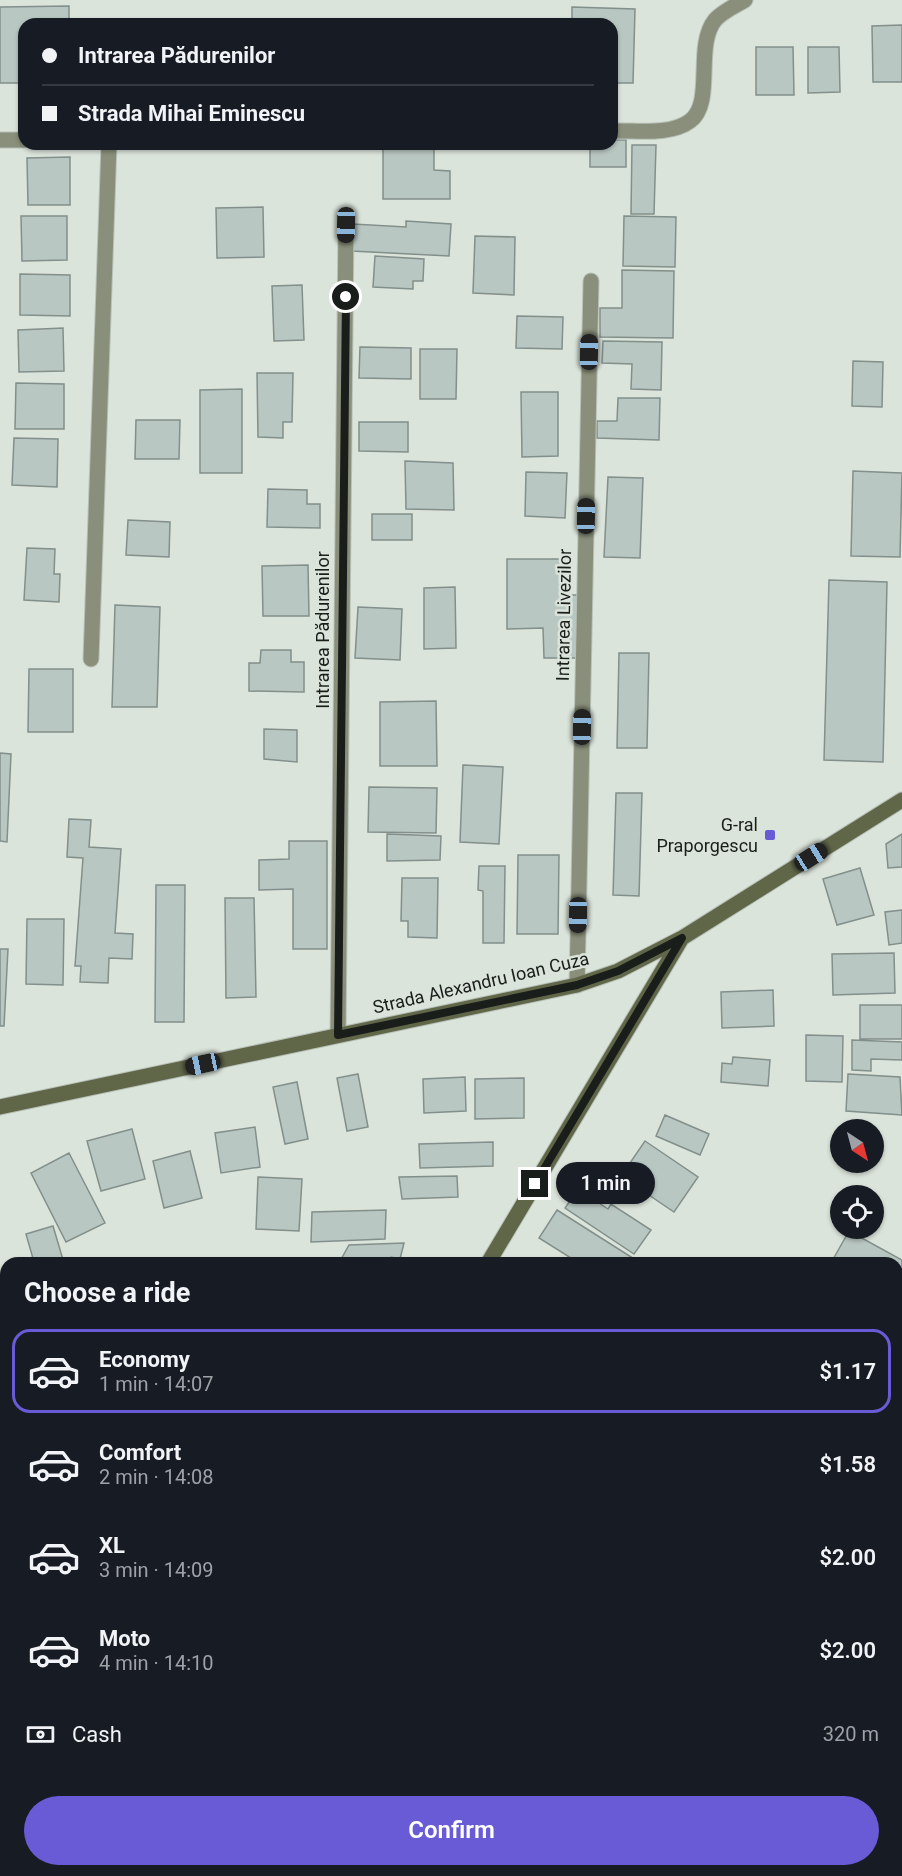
<!DOCTYPE html>
<html lang="en">
<head>
<meta charset="utf-8">
<style>
  body { margin:0; font-family:Roboto,sans-serif; background:#242831; color:#f1f3f6; height:100vh; display:flex; flex-direction:column; font-size:22px; white-space:nowrap }
  * { box-sizing:border-box; margin:0 }
  p { font-size:20px; color:#9ea1a6 }
  .icon { flex:none; width:33px; height:33px; fill:none; stroke:currentColor; stroke-width:2; stroke-linecap:round; stroke-linejoin:round }
  .map { position:relative; flex:1; overflow:hidden }
  .drawer { position:absolute; left:0px; top:1257px; width:903px; height:620px; display:flex; flex-direction:column; background:#171b24; border-radius:18px 18px 0 0; box-shadow:0 2px 4px #0004 }
  .drawer>* { flex:none }
  .top-card { position:absolute; left:18px; top:18px; width:600px; height:132px; border-radius:18px; box-shadow:0 2px 4px #0004; display:grid; align-content:center; height:132px; padding:0 24px; background:#171b24 }
  .needle { width:39px; rotate:144deg }
  .controls { position:absolute; left:830px; top:1119px; display:grid; gap:12px }
  .controls a { display:grid; place-items:center; width:54px; height:54px; border-radius:50%; background:#171b24; box-shadow:0 2px 4px #0004; font-size:30px }
  .end { position:absolute; width:27px; height:27px; margin:-14px; border:8px solid #1a1e1b; background:#fff; box-shadow:0 0 0 3px #fff }
  .from { border-radius:50% }
  .bubble { position:absolute; height:42px; border-radius:21px; background:#171b24; box-shadow:0 2px 4px #0004; font-size:20px; font-weight:600; line-height:42px; text-align:center }
  .car { position:absolute; width:18px; height:36px; margin:-18px -9px; border-radius:8px; box-shadow:0 0 4px 2px #0007; background:linear-gradient(#222 24%,#8ab4d8 0 40%,#222 0 76%,#8ab4d8 0 86%,#222 0) }
  .top-card b { display:flex; align-items:center; gap:21px; height:57px; font-size:22px }
  .top-card b+b { border-top:2px solid #363941 }
  .top-card i { width:15px; height:15px; background:#f1f3f6 }
  ul { padding:0; list-style:none }
  li { display:flex; align-items:center; gap:18px; height:84px; margin:0 12px 9px; padding:0 12px; border:3px solid transparent; border-radius:18px }
  li div { flex:1 }
  li b { display:block; font-size:22px }
  li em { font-style:normal; font-weight:600 }
  li.active { border-color:#685bd5 }
  li>.icon { width:54px; height:54px; stroke-width:1.5 }
  h2 { padding:0 24px; font-size:27px; line-height:72px }
  .pay { display:flex; align-items:center; gap:15px; height:66px; padding:0 24px; font-size:22px }
  .pay p { margin-inline-start:auto }
  .primary-button { display:flex; gap:12px; margin-top:auto; padding:12px 24px }
  .primary-button a { flex:1; height:69px; border-radius:36px; background:#685bd5; color:#fff; font-size:24px; font-weight:600; line-height:69px; text-align:center }
  .map>svg:first-child { display:block }
</style>
</head>
<body>
<div class="map">
<svg width="902" height="1876" viewBox="0 0 902 1876">
  <rect width="100%" height="100%" fill="#dbe4db"/>
  <path fill="#b9c7c3" stroke="#828f8b" stroke-width="1.5" d="M69 6V24H24V83H0V7Z
    M572 7 635 9 633 83H612V24H572Z
    M902 25V82H873L872 26Z
    M756 47H793L794 95H756Z
    M808 47H839L840 92 808 93Z
    M612 140H626V167H590V144H612Z
    M632 145H656L654 214H631Z
    M383 148H434V170L450 171V199H383Z
    M70 157V205H28L27 158Z
    M263 207 264 257 217 258 216 208Z
    M21 216H67V260L22 261Z
    M624 216 676 217 675 267 623 266Z
    M406 221 451 224 449 256 351 251 353 224 406 227Z
    M475 236 515 237 514 295 473 293Z
    M375 256 424 259 423 281H413V289L373 287Z
    M622 270 674 271 673 338 600 337V308H622Z
    M20 274 70 275V316L20 315Z
    M302 285 304 340 274 341 272 286Z
    M517 316 563 317 562 349 516 348Z
    M63 328 64 371 19 372 18 330Z
    M603 341 662 342 661 390 631 389 632 364 602 363Z
    M360 347 411 348V379L359 378Z
    M420 349H457L456 399H420Z
    M853 361 883 362 882 407 852 406Z
    M257 373H293L292 422H283V438L258 437Z
    M16 383 64 384V429H15Z
    M242 389V473H200V390Z
    M521 392H558V456L522 457Z
    M618 398H660L659 440 597 438V421H617Z
    M136 420H180L179 459H135Z
    M359 422H408V452L359 451Z
    M14 438 58 439 57 487 12 485Z
    M405 461 453 463 454 510 406 509Z
    M853 471 902 473 900 557 851 556Z
    M526 472 567 473 565 518 525 516Z
    M608 477 643 478 640 558 604 557Z
    M268 489 307 490V504H320V528L267 527Z
    M372 514H412V540H372Z
    M128 520 170 522 169 557 126 555Z
    M27 548 55 549 54 574H60L59 602 24 600Z
    M507 559H565L564 595H579L578 658H544L543 628 507 629Z
    M308 565 309 616H263L262 566Z
    M829 580 887 582 883 762 824 760Z
    M455 587 456 648 424 649V588Z
    M115 605 160 607 157 707H112Z
    M358 607 402 609 400 660 355 658Z
    M261 650H291V662H304V692L249 691V663H260Z
    M619 653H649L647 748H617Z
    M29 669H73V732H28Z
    M436 701 437 766H380V702Z
    M264 729 297 730V762L264 759Z
    M0 753 11 754 7 842 0 841Z
    M463 765 503 767 499 844 460 842Z
    M369 787 437 788 436 833 368 832Z
    M616 793H642L639 896 613 895Z
    M69 819 91 820 89 847 121 849 115 933 133 934 132 959 109 958 108 983 80 982 81 966H75L83 858 67 857Z
    M387 834 441 836 440 860 387 861Z
    M902 834V867L888 868 886 844Z
    M289 841H327V949H293V889L259 890V860L289 859Z
    M518 855H559L558 934H517Z
    M479 866H505L504 943H483V891L478 890Z
    M860 868 874 915 837 925 823 879Z
    M402 878H438L437 938 408 937V921H401Z
    M156 885H185L184 1022H155Z
    M225 898H254L256 997 226 998Z
    M902 910V943L889 945 885 912Z
    M27 919H64L63 985 26 984Z
    M0 949H8L4 1026H0Z
    M894 953 895 993 833 995 832 954Z
    M773 990 774 1026 722 1028 721 992Z
    M860 1005H902V1039H860Z
    M806 1035 843 1036 842 1082 806 1081Z
    M852 1040 902 1042V1060L871 1059V1071L852 1070Z
    M733 1057 770 1060 768 1086 721 1082 722 1063 732 1064Z
    M358 1074 368 1127 347 1131 337 1078Z
    M848 1074 900 1077 902 1115 846 1111Z
    M465 1077 466 1111 424 1113 423 1079Z
    M524 1078V1118L475 1119V1079Z
    M297 1082 308 1139 285 1144 273 1087Z
    M665 1115 709 1134 700 1155 656 1136Z
    M255 1127 260 1167 221 1173 215 1133Z
    M132 1129 145 1179 101 1191 87 1141Z
    M645 1141 698 1177 674 1212 621 1176Z
    M493 1142V1166L420 1168 419 1144Z
    M190 1151 202 1198 164 1208 153 1161Z
    M69 1153 105 1223 66 1242 31 1173Z
    M457 1176 458 1197 402 1199 399 1177Z
    M258 1177 302 1179 299 1231 256 1229Z
    M578 1189 608 1209 611 1204 651 1230 634 1254 565 1208Z
    M386 1210 385 1239 311 1242 312 1212Z
    M557 1210 639 1262V1263H568L571 1258 539 1238Z
    M53 1226 64 1263H40L39 1260 34 1262 26 1234Z
    M849 1231 902 1260V1271L897 1280V1263H831Z
    M404 1243 400 1259 391 1257 388 1263H339L349 1245Z
    M0 1327 6 1329 5 1359 0 1358Z
    M0 1381 6 1383V1419L0 1416Z
    M897 1434 902 1436 901 1491 897 1489Z
    M0 1655 6 1658V1680L2 1687 0 1686Z
    M15 1870H36L46 1876H12Z
    M59 1870H124L130 1874 129 1876H70Z
    M250 1870H328L327 1876H248Z
    M614 1870H652L651 1876H612Z
    M660 1870H704L702 1876H659Z"/>
  <g fill="none" stroke-linecap="round" stroke-linejoin="round">
    <defs>
      <path id="street" d="M612 131C635 130 670 136 690 121 715 103 694 46 715 20 723 11 735 6 745 0
        M0 140H24
        M91 659 109 144
        M577 985 591 281
        M338 1035 346 225
        M0 1698 6 1701"/>
      <path id="secondary" d="M0 1107 577 985 618 971 682 938 902 800
        M488 1263 682 938
        M176 1876 178 1870"/>
    </defs>
    <use href="#street" stroke="#b8c0b8" stroke-width="17"/>
    <use href="#secondary" stroke="#b8c0b8" stroke-width="17"/>
    <use href="#street" stroke="#898f7a" stroke-width="15"/>
    <use href="#secondary" stroke="#606749" stroke-width="15"/>
  </g>
  <g fill="none" stroke-linecap="round" stroke-linejoin="round">
    <path stroke="#1a1e1b" stroke-width="8" d="M346 297 338 1035 577 985 618 971 682 938 535 1184"/>
  </g>
  <rect fill="#685bd5" stroke="#dbe4db" stroke-width="2" x="764" y="829" width="12" height="12" rx="3"/>
  <g text-anchor="middle" stroke-width="5" stroke-linejoin="round" paint-order="stroke">
    <g font-size="18" fill="#1a1e1b" stroke="#dbe4db">
      <text transform="translate(564 615) rotate(-89)" y="6">Intrarea Livezilor</text>
      <text transform="translate(323 630) rotate(-90)" y="6">Intrarea Pădurenilor</text>
      <text transform="translate(481 983) rotate(-13)" y="6">Strada Alexandru Ioan Cuza</text>
    </g>
    <g font-size="18" fill="#1a1e1b" stroke="#dbe4db" text-anchor="end">
      <text x="758" y="831">G-ral<tspan x="758" dy="21">Praporgescu</tspan></text>
    </g>
  </g>
</svg>
<div class="controls">
<a><svg class="needle" viewBox="-14 -14 28 28"><path d="M0-13l5 13h-10z" fill="#e53935"/><path d="M0 13l5-13h-10z" fill="#9ea1a6"/></svg></a>
<a><svg class="icon" aria-label="locate" viewBox="0 0 24 24"><circle cx="12" cy="12" r="6"/><path d="M12 2v4M12 18v4M2 12h4M18 12h4"/></svg></a>
</div>
<i class="end from" style="left:346px;top:297px"></i>
<i class="end" style="left:535px;top:1184px"></i>
<div class="bubble" style="left:556px;top:1162px;width:99px">1 min</div>
<i class="car" style="left:346px;top:225px;rotate:181deg"></i>
<i class="car" style="left:589px;top:352px;rotate:1deg"></i>
<i class="car" style="left:586px;top:516px;rotate:1deg"></i>
<i class="car" style="left:582px;top:727px;rotate:1deg"></i>
<i class="car" style="left:811px;top:857px;rotate:58deg"></i>
<i class="car" style="left:578px;top:915px;rotate:181deg"></i>
<i class="car" style="left:203px;top:1064px;rotate:258deg"></i>
<div class="top-card">
<b><i class="from"></i>Intrarea Pădurenilor</b>
<b><i></i>Strada Mihai Eminescu</b>
</div>
<section class="drawer">
<h2>Choose a ride</h2>
<ul>
<li class="active"><svg class="icon" aria-label="car" viewBox="0 0 24 24"><path d="M5 17H2v-5l4-1 3-4h7l3 4 3 1v5h-3M9 17h6M6 11h13"/><circle cx="7" cy="17" r="2"/><circle cx="17" cy="17" r="2"/></svg><div><b>Economy</b><p>1 min · 14:07</p></div><em>$1.17</em></li>
<li><svg class="icon" aria-label="car" viewBox="0 0 24 24"><path d="M5 17H2v-5l4-1 3-4h7l3 4 3 1v5h-3M9 17h6M6 11h13"/><circle cx="7" cy="17" r="2"/><circle cx="17" cy="17" r="2"/></svg><div><b>Comfort</b><p>2 min · 14:08</p></div><em>$1.58</em></li>
<li><svg class="icon" aria-label="car" viewBox="0 0 24 24"><path d="M5 17H2v-5l4-1 3-4h7l3 4 3 1v5h-3M9 17h6M6 11h13"/><circle cx="7" cy="17" r="2"/><circle cx="17" cy="17" r="2"/></svg><div><b>XL</b><p>3 min · 14:09</p></div><em>$2.00</em></li>
<li><svg class="icon" aria-label="car" viewBox="0 0 24 24"><path d="M5 17H2v-5l4-1 3-4h7l3 4 3 1v5h-3M9 17h6M6 11h13"/><circle cx="7" cy="17" r="2"/><circle cx="17" cy="17" r="2"/></svg><div><b>Moto</b><p>4 min · 14:10</p></div><em>$2.00</em></li>
</ul>
<div class="pay"><svg class="icon" aria-label="cash" viewBox="0 0 24 24"><path d="M3 7h18v10H3z"/><circle cx="12" cy="12" r="2"/></svg>Cash<p>320 m</p></div>
<div class="primary-button"><a>Confirm</a></div>
</section>
</div>
</body>
</html>
